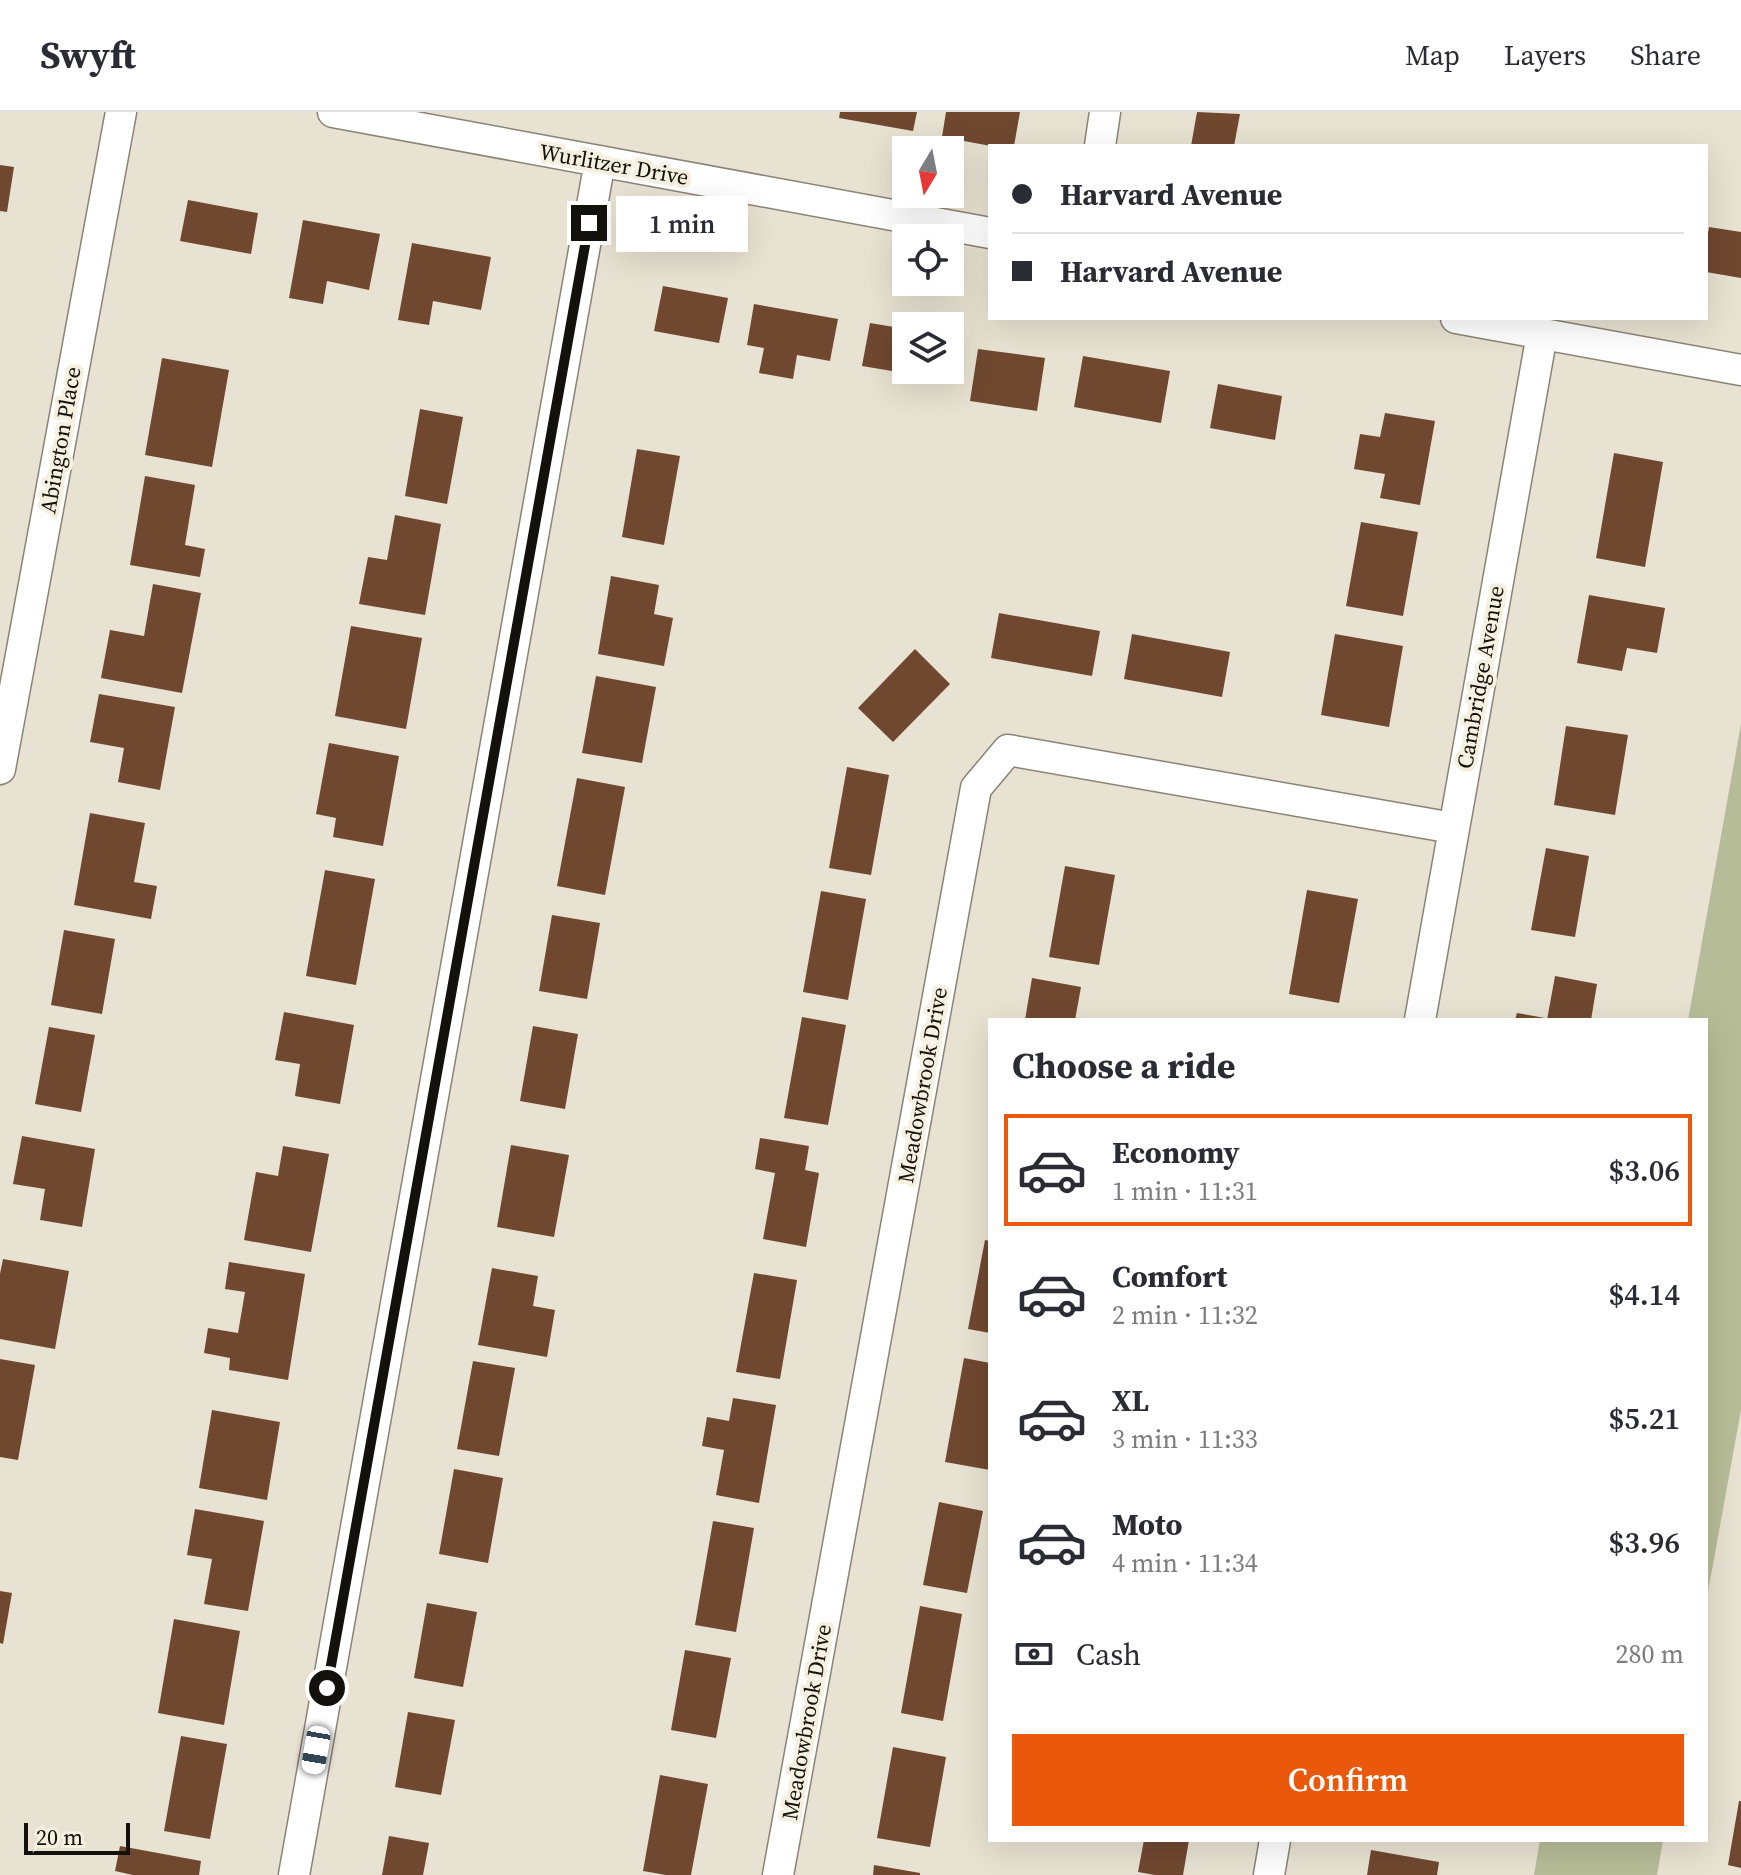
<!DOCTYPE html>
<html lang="en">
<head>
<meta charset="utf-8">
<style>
  body { margin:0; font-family:"Source Serif 4",serif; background:#f7f7f7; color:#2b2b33; height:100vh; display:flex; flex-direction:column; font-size:30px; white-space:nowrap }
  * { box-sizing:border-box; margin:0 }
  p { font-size:26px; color:#7c7c81 }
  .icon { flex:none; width:44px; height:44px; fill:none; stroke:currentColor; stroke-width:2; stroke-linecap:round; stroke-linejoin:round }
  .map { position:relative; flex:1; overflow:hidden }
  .sheet { position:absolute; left:988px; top:906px; width:720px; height:824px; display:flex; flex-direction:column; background:#fff; border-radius:0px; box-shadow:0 8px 32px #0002 }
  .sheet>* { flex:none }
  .banner { position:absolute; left:988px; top:32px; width:720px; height:176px; border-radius:0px; box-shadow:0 8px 32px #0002; display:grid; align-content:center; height:176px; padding:0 24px; background:#fff }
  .needle { width:52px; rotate:190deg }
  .fabs { position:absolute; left:892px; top:24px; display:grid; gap:16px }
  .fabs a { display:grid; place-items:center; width:72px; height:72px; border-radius:0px; background:#fff; box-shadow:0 8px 32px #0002; font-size:40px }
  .scale { position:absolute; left:24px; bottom:20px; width:106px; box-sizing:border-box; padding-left:8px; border:4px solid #13110b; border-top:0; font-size:22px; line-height:28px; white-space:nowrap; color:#13110b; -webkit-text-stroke:6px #f5f0df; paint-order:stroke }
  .end { position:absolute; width:36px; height:36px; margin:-18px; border:10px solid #13110b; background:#fff; box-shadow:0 0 0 4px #fff }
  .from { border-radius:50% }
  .bubble { position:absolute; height:56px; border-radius:0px; background:#fff; box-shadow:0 8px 32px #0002; font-size:26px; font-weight:600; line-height:56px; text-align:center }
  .car { position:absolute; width:24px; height:48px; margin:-24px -12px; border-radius:10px; box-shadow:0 0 6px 2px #0007; background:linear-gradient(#fff 24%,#345 0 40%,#fff 0 76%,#345 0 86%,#fff 0) }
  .banner b { display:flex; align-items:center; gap:28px; height:76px; font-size:30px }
  .banner b+b { border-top:2px solid #e1e1e2 }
  .banner i { width:20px; height:20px; background:#2b2b33 }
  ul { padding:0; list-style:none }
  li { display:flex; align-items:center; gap:24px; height:112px; margin:0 16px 12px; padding:0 8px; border:4px solid transparent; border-radius:0px }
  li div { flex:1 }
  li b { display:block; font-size:30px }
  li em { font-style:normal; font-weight:600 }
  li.active { border-color:#ea580c }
  li>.icon { width:72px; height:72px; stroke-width:1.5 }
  h2 { padding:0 24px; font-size:36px; line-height:96px }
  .pay { display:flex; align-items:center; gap:20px; height:88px; padding:0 24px; font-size:30px }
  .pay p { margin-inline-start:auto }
  .button { display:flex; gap:16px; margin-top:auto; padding:16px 24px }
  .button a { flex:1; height:92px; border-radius:0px; background:#ea580c; color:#fff; font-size:32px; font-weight:600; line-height:92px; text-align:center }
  header { display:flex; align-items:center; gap:48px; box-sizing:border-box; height:112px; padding:0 40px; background:#fff; border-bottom:2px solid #e1e1e2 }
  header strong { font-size:38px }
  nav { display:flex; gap:44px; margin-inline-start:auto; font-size:28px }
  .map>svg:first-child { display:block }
</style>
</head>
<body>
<header>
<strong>Swyft</strong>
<nav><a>Map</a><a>Layers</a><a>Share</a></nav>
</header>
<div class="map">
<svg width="1741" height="1763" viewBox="0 0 1741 1763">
  <rect width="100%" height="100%" fill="#e8e2d2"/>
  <path fill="#b7bc98" d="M1741 612V1298L1706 1491V908H1688Z
    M1540 1728H1663L1657 1763H1534Z"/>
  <path fill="#704830" d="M840 0H917L913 19 839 6Z
    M946 0H1020L1014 34H991L942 25Z
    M1197 0 1240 2 1234 34H1191Z
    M0 53 14 55 7 100 0 99Z
    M188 88 258 101 251 142 180 129Z
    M303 108 380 122 369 178 327 169 323 192 289 186Z
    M1709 115 1741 120V166L1706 160V132Z
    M412 131 491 145 481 198 433 189 429 213 398 208Z
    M663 174 728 186 719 231 654 219Z
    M754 192 838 207 830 249 797 243 793 267 759 261 764 236 747 233Z
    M870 211 906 217V258H930L928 265 862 254Z
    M978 237 1045 246 1037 299 970 289Z
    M1083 244 1170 259 1161 311 1074 295Z
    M162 246 229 258 212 355 145 343Z
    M1218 272 1282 284 1275 328 1210 316Z
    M420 297 463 305 447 392 405 384Z
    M1385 301 1435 309 1420 393 1380 386 1385 362 1354 357 1360 322 1380 325Z
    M637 337 680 344 664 433 622 425Z
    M1614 341 1663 350 1645 455 1596 446Z
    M145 364 195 373 185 433 205 437 200 465 130 453Z
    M395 403 441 412 425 503 359 492 368 445 387 448Z
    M1361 410 1418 420 1403 504 1346 494Z
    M611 464 659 473 654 502 673 506 664 554 598 542Z
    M153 472 201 481 182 581 101 566 110 518 144 524Z
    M1589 483 1665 496 1657 541 1627 536 1622 559 1577 551Z
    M999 501 1100 519 1092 564 991 546Z
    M351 514 422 526 406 617 335 604Z
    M1132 522 1230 540 1222 585 1124 567Z
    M1335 522 1403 534 1389 615 1321 603Z
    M915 537 950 572 893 630 858 596Z
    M596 564 656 575 642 651 582 641Z
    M99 582 175 595 160 678 118 670 124 636 90 630Z
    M1566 614 1628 623 1615 703 1554 693Z
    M329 631 399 644 383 734 333 725 336 706 316 702Z
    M847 655 889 663 871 763 829 756Z
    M577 666 625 675 605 783 557 774Z
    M90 701 145 711 134 770 157 774 151 807 74 793Z
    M1546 736 1589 744 1575 825 1531 818Z
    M1065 754 1115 763 1099 853 1049 845Z
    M325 758 375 767 356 873 306 864Z
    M1307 778 1358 787 1339 891 1289 882Z
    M821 779 866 787 848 888 803 880Z
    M552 803 600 811 587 887 539 879Z
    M64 818 115 827 102 902 51 893Z
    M1555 864 1597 872 1591 908H1547Z
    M1032 866 1081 875 1075 908H1025Z
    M284 900 354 913 340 992 295 984 300 952 275 948Z
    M1517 901 1545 906V908H1515Z
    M802 905 846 913 828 1013 784 1006Z
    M533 914 578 922 565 997 520 989Z
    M49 915 95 923 81 1000 35 992Z
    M22 1024 95 1037 82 1115 40 1108 45 1077 13 1072Z
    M760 1026 809 1034 805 1058 819 1061 806 1135 763 1127 775 1061 755 1057Z
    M511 1033 569 1043 554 1125 497 1115Z
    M283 1034 329 1042 311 1140 244 1128 256 1060 278 1064Z
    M985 1128 990 1129V1221L968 1217Z
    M3 1147 69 1159 55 1237 0 1227V1162Z
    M229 1150 305 1162 288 1268 229 1258 230 1246 204 1241 208 1216 238 1221 245 1180 225 1177Z
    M492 1156 538 1164 533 1194 555 1198 547 1245 478 1233Z
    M754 1161 797 1168 780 1267 736 1260Z
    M964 1246 990 1251V1358L945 1350Z
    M0 1247 35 1253 18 1348 0 1345Z
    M473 1249 515 1256 499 1344 457 1337Z
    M733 1286 776 1293 759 1391 716 1383 724 1338 702 1334 707 1305 729 1309Z
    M212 1298 280 1310 267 1388 199 1376Z
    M454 1357 503 1366 488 1451 439 1442Z
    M939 1390 983 1399 967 1481 923 1473Z
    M195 1397 264 1409 248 1499 204 1492 212 1447 187 1443Z
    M713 1409 754 1416 736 1520 695 1513Z
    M0 1479 12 1481 3 1532 0 1531Z
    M427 1491 477 1500 463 1575 414 1566Z
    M920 1494 962 1502 943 1609 901 1601Z
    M174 1507 240 1519 224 1613 158 1601Z
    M685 1538 731 1546 716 1626 671 1618Z
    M408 1600 455 1608 441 1683 395 1675Z
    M181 1624 227 1632 210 1727 164 1719Z
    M893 1635 946 1645 930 1735 877 1726Z
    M660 1663 708 1672 691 1763H666L643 1759Z
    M1739 1689H1741V1756L1728 1753Z
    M389 1724 429 1731 423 1763H382Z
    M1144 1728H1189L1183 1763H1155L1138 1760Z
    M120 1734 201 1749 199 1763H133L115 1759Z
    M1371 1738 1439 1750 1437 1763H1367Z
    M874 1753 920 1761V1763H873Z"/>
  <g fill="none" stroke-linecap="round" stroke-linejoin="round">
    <defs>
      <path id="minor" d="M333 0 990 121
        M1100 34 1105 0
        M1456 206 1741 258
        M0 657 121 0
        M1420 908 1542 222
        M294 1763 600 49
        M778 1763 976 676 1008 638 1453 716
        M1269 1763 1275 1728"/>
    </defs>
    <use href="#minor" stroke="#898475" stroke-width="33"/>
    <use href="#minor" stroke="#fff" stroke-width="30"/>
  </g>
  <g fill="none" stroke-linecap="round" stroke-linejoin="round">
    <path stroke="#13110b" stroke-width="10" d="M327 1576 589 111"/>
  </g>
  <g text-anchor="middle" stroke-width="8" stroke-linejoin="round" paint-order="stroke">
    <g font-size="22" fill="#13110b" stroke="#f5f0df">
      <text transform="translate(614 52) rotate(10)" y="8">Wurlitzer Drive</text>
      <text transform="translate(60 328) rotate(-80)" y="8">Abington Place</text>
      <text transform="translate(1480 565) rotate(-80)" y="8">Cambridge Avenue</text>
      <text transform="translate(922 973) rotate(-80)" y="8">Meadowbrook Drive</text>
      <text transform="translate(806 1610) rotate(-80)" y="8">Meadowbrook Drive</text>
    </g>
  </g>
</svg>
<div class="fabs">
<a><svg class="needle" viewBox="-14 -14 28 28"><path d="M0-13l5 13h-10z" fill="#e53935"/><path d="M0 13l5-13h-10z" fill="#7c7c81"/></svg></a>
<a><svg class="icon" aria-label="locate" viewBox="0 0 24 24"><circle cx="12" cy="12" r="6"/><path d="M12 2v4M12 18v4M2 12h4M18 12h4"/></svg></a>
<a><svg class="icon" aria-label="layers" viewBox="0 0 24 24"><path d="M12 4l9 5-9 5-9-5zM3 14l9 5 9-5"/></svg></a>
</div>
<div class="scale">20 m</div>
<i class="end from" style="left:327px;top:1576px"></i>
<i class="end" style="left:589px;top:111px"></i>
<div class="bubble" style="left:616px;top:84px;width:132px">1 min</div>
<i class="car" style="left:316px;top:1638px;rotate:190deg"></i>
<div class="banner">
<b><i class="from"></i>Harvard Avenue</b>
<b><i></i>Harvard Avenue</b>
</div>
<section class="sheet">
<h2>Choose a ride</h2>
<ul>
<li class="active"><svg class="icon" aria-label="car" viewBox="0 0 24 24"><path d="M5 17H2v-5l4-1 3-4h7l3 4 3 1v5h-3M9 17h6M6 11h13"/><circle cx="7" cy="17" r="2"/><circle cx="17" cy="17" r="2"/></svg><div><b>Economy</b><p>1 min · 11:31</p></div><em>$3.06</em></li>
<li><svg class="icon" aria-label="car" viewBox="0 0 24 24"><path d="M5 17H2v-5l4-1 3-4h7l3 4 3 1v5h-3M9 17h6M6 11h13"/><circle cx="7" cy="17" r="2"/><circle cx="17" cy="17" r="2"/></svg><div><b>Comfort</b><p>2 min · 11:32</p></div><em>$4.14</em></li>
<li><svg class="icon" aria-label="car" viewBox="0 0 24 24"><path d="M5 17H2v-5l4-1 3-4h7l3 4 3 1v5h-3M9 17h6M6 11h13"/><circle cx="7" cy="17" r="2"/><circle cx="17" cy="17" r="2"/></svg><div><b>XL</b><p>3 min · 11:33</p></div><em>$5.21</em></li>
<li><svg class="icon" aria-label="car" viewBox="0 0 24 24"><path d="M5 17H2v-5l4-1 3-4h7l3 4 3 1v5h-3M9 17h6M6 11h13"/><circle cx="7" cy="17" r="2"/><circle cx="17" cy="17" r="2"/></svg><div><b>Moto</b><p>4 min · 11:34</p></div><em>$3.96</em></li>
</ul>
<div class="pay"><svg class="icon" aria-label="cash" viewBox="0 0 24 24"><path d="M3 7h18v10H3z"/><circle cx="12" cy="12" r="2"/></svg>Cash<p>280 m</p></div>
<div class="button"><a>Confirm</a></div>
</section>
</div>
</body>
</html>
